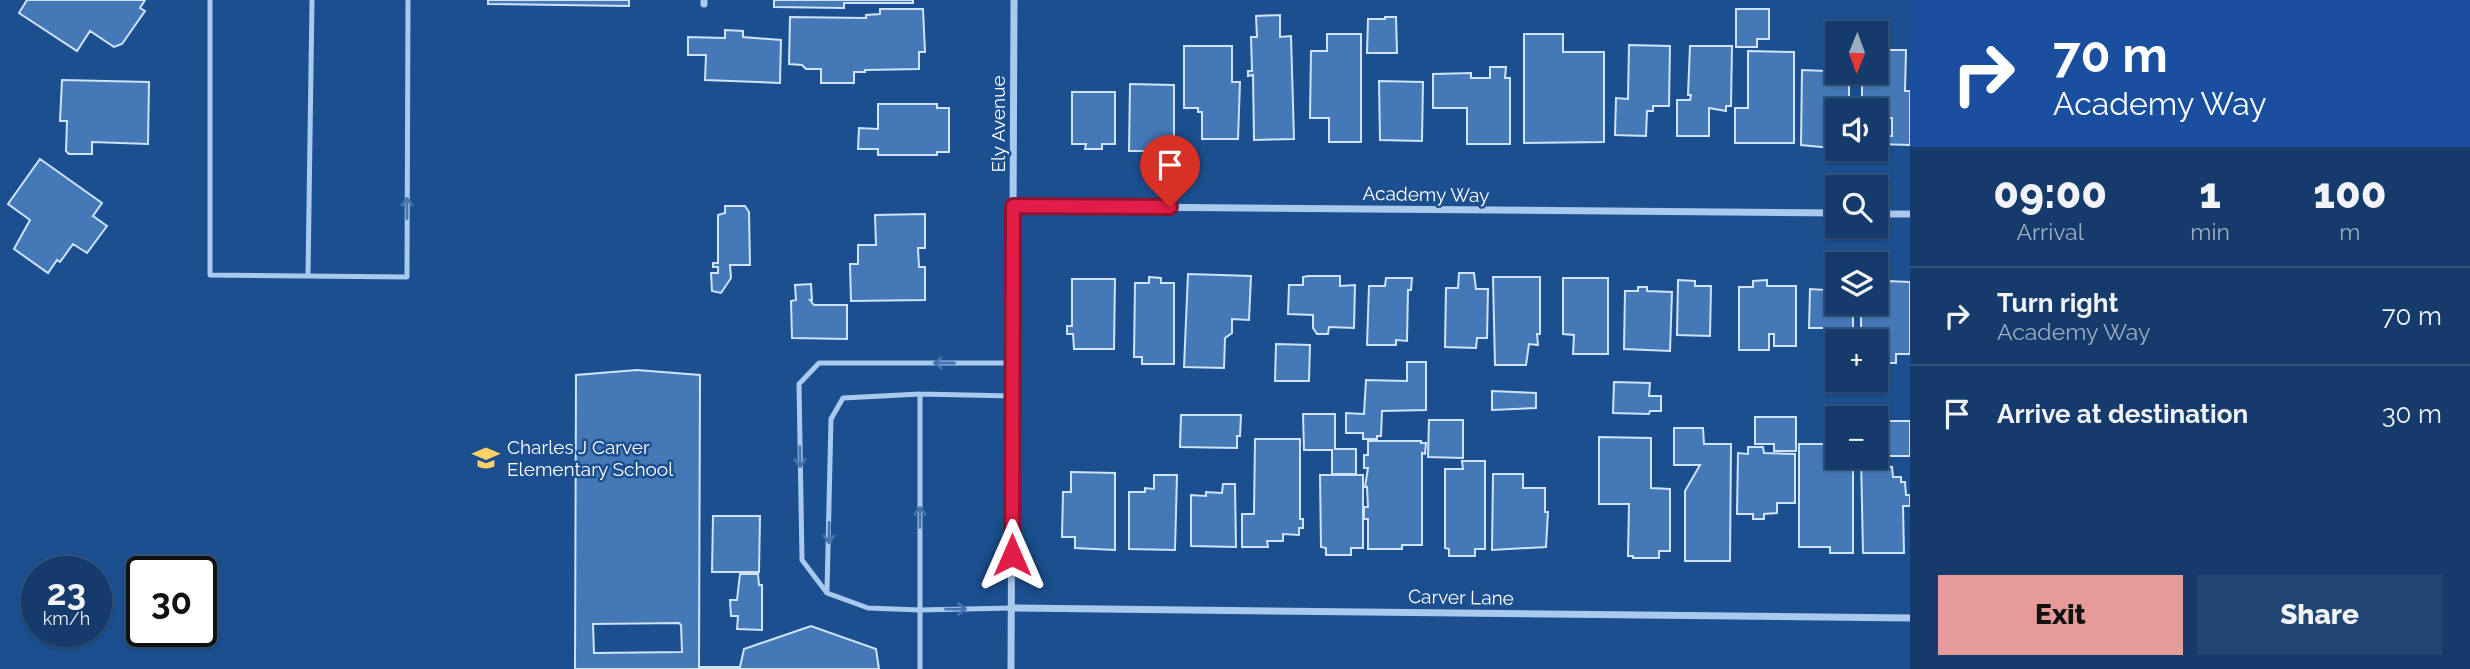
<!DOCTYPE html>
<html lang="en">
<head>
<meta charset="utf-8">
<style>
  :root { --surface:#143b6b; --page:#214673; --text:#f1f3f6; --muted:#9dadc1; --line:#33557e; --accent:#e69b98 }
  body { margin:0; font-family:Raleway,sans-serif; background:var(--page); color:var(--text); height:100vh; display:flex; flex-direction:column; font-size:26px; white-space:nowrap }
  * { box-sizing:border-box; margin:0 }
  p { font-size:23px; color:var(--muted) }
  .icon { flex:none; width:38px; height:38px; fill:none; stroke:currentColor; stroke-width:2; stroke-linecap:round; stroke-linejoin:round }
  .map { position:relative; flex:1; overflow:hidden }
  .details { display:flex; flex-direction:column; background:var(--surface); width:560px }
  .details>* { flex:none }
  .hud { background:#1a4fa0; color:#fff; overflow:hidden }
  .needle { width:46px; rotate:181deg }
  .buttons { position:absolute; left:1825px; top:21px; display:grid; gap:14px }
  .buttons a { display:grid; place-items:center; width:63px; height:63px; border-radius:0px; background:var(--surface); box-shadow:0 2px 5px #0004,0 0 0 2px var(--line); font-size:35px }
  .speed { position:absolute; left:21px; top:556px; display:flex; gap:14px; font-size:35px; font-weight:700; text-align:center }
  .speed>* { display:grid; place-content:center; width:91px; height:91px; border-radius:50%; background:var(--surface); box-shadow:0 2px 5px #0004,0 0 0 2px var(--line); line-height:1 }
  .speed small { font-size:18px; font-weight:400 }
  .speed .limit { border:4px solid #111; border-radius:10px; background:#fff; color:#111 }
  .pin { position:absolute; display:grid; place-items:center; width:60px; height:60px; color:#fff; margin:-72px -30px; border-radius:50% 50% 50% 0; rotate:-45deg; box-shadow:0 0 7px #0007 }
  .pin .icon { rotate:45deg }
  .me { position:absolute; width:77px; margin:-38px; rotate:0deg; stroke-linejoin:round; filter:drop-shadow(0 0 5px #0008) }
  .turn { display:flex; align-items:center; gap:24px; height:147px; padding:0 28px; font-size:32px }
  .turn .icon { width:91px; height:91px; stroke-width:2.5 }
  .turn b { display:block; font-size:49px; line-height:60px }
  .eta { display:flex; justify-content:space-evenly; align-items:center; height:119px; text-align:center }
  .eta b { font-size:42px; font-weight:800; line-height:49px }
  .button { display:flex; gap:14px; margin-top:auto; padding:14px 28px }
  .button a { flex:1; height:80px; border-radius:0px; background:var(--accent); color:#111; font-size:28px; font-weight:800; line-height:80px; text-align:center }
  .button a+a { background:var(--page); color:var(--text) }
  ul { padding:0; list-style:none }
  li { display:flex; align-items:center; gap:21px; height:98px; padding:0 28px; border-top:2px solid var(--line) }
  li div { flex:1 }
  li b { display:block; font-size:26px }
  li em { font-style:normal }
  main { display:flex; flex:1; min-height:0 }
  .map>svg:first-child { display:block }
  .building { fill:#4478b7; stroke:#cfe3fa; stroke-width:2; fill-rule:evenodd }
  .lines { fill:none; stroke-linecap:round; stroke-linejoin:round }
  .service { stroke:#a9c9ee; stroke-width:5 }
  .minor { stroke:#a9c9ee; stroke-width:7 }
  .oneway { stroke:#4674ac }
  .route-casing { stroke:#92132f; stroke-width:18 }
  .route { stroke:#e11d48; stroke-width:12 }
  .labels { text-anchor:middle; stroke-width:5; stroke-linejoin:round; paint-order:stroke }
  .street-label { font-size:19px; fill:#fff; stroke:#1b4f8f }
  .poi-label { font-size:19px; fill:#fff; stroke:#1b4f8f; text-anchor:start }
</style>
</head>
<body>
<main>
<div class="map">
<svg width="1910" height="669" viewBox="0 0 1910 669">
  <rect width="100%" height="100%" fill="#1b4f8f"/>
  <!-- building -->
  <path class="building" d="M27 0H145L140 8 145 11 122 44 114 47 90 31 77 51 19 13Z
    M488 0H629V6L488 4Z
    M774 0H913V3H844V8L774 7Z
    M880 9H923L925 52H919V69L865 70V72H854V83H821V69H806L802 65 789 64 790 17 866 18V15L880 14Z
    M1736 9H1769V39H1757V47H1736Z
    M1280 15V37L1291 36 1294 139 1254 140 1253 75 1248 76V71H1252L1251 37H1257L1256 16Z
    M1385 17H1396L1397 53H1367L1368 19H1385Z
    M725 30 743 31V37L781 40 780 83 705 80 706 55H688V37L725 38Z
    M1327 34H1361V142H1329V118H1310L1311 51H1327Z
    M1524 34H1563V52H1604V142L1524 143Z
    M1629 45 1670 46 1669 106H1653V111H1647L1646 136 1615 135 1616 98 1628 99Z
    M1184 46H1232V82H1240L1238 139H1202V112H1198V108H1184Z
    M1690 46H1732L1731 106H1726V111L1709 108V136H1677V100H1690L1691 95H1688Z
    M1876 50H1906L1905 91H1910V145L1878 144V135L1892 136V118H1879L1876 110H1862V72H1876Z
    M1748 51 1794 52V143H1735V108H1748Z
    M1490 67H1506L1505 78H1510V144H1467V108H1433V74L1471 73V78H1490Z
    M1802 70 1849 72V110H1838V144H1831V148L1801 145Z
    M62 80 149 82 148 144 92 142V154H69L66 151 67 121H60Z
    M1379 81 1423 82 1422 141 1380 140Z
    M1130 84 1174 85V146H1157V151H1129Z
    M1072 92H1115V144H1102V149H1085L1086 144H1072Z
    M878 104H937V108H949V152H937V155H878V149H858L859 128 878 129Z
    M40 159 102 203 93 216 107 226 87 253 73 244 60 262 57 260 48 273 14 249 30 220 8 204Z
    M725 206H745L749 212 750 265H730L731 278 721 293 712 291 711 273H718V267H713V263H718V215L725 213Z
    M925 214V248H918L919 267H925V300L851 301 850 264H858V245H876L875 215Z
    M1459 273H1474L1476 289H1488L1487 338H1477L1476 348 1445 347 1446 288H1458Z
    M1188 274 1251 276 1249 320 1232 319V333L1225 338 1224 368 1184 367Z
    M1308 276H1340V286L1355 285 1354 328 1329 327 1328 334H1317L1313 328V315L1288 314 1289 285H1303V277Z
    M1149 277 1161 278V283H1174V364H1142V357H1134L1135 283H1149Z
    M1493 277H1540V334H1537L1538 345 1529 344 1526 365H1495Z
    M1386 278H1412L1411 290H1408L1407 341 1396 340V345H1367L1369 286H1385Z
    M1563 278H1608V354H1573L1574 335 1563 334Z
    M1072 279H1115L1114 349H1074L1073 334H1067V326H1072Z
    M1678 280 1695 281V286H1711L1710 336 1677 335Z
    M1767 280V286H1796V346H1774V334H1769V350H1739V287H1753V281Z
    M1887 281 1910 282V354H1896V363H1880V354H1876V341H1861V303H1876V291H1887Z
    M811 284 812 300H810L814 305H847V339L792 338 791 301 796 300 795 285Z
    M1638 287H1647V291L1672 292 1670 351 1624 349 1625 291H1638Z
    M1826 287H1838V303H1853V341H1838V345H1835V328H1809L1810 289 1826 290Z
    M1276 344 1310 345 1309 381H1275Z
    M1407 362H1426V410L1382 411 1381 436H1377V439H1363V433H1346V413L1364 414 1366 380 1407 381Z
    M637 370 700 375 699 667H740L744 649 811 626 876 649 879 669H575L576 375ZM679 623 681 625 682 652 594 653 593 624Z
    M1614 382 1650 383 1649 396H1661V411H1650L1649 414 1613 413Z
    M1492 391 1536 393V408L1492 410Z
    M1303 414H1335V449H1356V474H1332V450H1304Z
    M1181 415H1241L1240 436H1237V448L1180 447Z
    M1755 417H1796V451H1774V444H1755Z
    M1429 420H1463V458L1428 457Z
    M1881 421H1910V456H1881Z
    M1674 428H1703L1704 444H1731L1730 561H1685V491L1700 465H1674Z
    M1599 437 1651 438V488L1670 489V551H1659V558H1633V556H1628L1629 504H1599Z
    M1255 439H1300V519H1303V528H1299V535L1283 534V541H1267L1268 547H1242V514H1254Z
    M1368 441H1421V443H1426L1425 454 1422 453V545H1402V549H1368V519H1364V507H1368L1367 487H1365L1368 468H1364V455H1368Z
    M1799 444H1838V457H1853V553H1830V547H1799Z
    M1876 445V451H1879V466L1892 467 1893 477H1901V482H1905L1906 495H1910V506H1903L1904 553H1863L1861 457H1876Z
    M1748 447H1763L1764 453 1795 454V503H1777V513L1764 514V519H1753V514H1737L1738 453 1748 454Z
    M1462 461H1485V549H1475V556H1449V549L1445 548V469H1463Z
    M1071 472 1115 473V550L1075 548V537H1062L1063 492H1071Z
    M1493 474H1523V488H1545V512H1548L1546 547 1492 550Z
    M1154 475H1177L1175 550 1129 549V492H1145V488L1154 489Z
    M1320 475H1363V548H1351V555H1326V548L1321 547Z
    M1223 484H1235L1236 547 1191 546V495L1206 496V492L1222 493Z
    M713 516H760L759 572H712Z
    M740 574H758L759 585H762V630L737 629 738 616H731L730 600H737Z"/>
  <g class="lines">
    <!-- service -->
    <path class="service" d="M210 0V275L407 277 408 0
      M308 276 312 0
      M827 591 831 419 843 398 920 394
      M1011 608 920 610 868 608 827 593 802 560 799 384 819 363H1013
      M920 669V394L1013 396"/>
    <!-- minor -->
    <path class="minor" d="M704 4V0
      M1013 206 1838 213
      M1876 214H1910
      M1011 608 1910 618
      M1011 669 1014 0"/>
  </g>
  <!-- one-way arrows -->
  <defs><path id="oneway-shaft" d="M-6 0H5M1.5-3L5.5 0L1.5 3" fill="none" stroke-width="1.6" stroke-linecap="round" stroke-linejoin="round" transform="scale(1.75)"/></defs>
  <g class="oneway">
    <use href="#oneway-shaft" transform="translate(407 208) rotate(-90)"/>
    <use href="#oneway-shaft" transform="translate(944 363) rotate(-180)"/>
    <use href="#oneway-shaft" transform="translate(800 457) rotate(89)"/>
    <use href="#oneway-shaft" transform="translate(920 517) rotate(-90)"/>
    <use href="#oneway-shaft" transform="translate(829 533) rotate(91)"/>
    <use href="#oneway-shaft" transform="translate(956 609) rotate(-1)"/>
  </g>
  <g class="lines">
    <!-- route casing -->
    <g class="route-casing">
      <path id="route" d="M1012 555 1013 206 1170 207"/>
    </g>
    <!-- route -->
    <use href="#route" class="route"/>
  </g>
  <!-- icons -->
  <defs>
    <g id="school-bare" transform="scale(2.1)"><path d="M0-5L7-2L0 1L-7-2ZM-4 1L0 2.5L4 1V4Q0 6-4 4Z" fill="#ffd166" stroke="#1b4f8f" stroke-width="2.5" paint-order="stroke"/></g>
  </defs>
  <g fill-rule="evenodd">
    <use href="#school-bare" x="486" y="458"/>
  </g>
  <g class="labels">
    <!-- street labels -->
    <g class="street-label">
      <text transform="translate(998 124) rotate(-90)" y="7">Ely Avenue</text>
      <text transform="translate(1426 194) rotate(1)" y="7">Academy Way</text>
      <text transform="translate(1461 597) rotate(1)" y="7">Carver Lane</text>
    </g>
    <!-- poi labels -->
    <g class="poi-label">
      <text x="507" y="454">Charles J Carver<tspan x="507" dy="22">Elementary School</tspan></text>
    </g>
  </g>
</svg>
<div class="buttons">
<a><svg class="needle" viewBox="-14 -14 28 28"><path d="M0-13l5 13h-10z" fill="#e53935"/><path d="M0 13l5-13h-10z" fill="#9dadc1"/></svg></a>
<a><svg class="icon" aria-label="sound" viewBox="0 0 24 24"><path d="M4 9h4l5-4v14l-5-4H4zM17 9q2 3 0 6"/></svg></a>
<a><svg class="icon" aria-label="search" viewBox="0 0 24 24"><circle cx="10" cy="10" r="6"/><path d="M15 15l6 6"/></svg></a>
<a><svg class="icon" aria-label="layers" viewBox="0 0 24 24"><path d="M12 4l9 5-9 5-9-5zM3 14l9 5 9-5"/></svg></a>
<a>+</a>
<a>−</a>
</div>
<div class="speed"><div>23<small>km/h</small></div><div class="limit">30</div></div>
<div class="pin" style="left:1170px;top:207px;background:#d93025"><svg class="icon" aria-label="arrive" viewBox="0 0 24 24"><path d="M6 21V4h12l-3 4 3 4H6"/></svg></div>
<svg class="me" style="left:1012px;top:555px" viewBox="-20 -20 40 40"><path d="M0-17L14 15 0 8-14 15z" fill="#e11d48" stroke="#fff" stroke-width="4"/></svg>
</div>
<section class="details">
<div class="hud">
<div class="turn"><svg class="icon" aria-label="right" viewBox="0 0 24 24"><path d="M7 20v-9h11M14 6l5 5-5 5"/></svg><div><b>70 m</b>Academy Way</div></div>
</div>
<div class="eta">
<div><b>09:00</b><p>Arrival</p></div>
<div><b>1</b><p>min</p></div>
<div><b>100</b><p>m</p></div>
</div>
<ul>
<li><svg class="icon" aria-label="right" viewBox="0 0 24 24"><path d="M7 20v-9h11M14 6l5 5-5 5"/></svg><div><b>Turn right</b><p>Academy Way</p></div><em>70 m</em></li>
<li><svg class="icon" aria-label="arrive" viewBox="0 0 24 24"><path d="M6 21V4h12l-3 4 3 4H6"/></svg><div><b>Arrive at destination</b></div><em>30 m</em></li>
</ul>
<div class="button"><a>Exit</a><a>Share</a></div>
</section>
</main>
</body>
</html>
